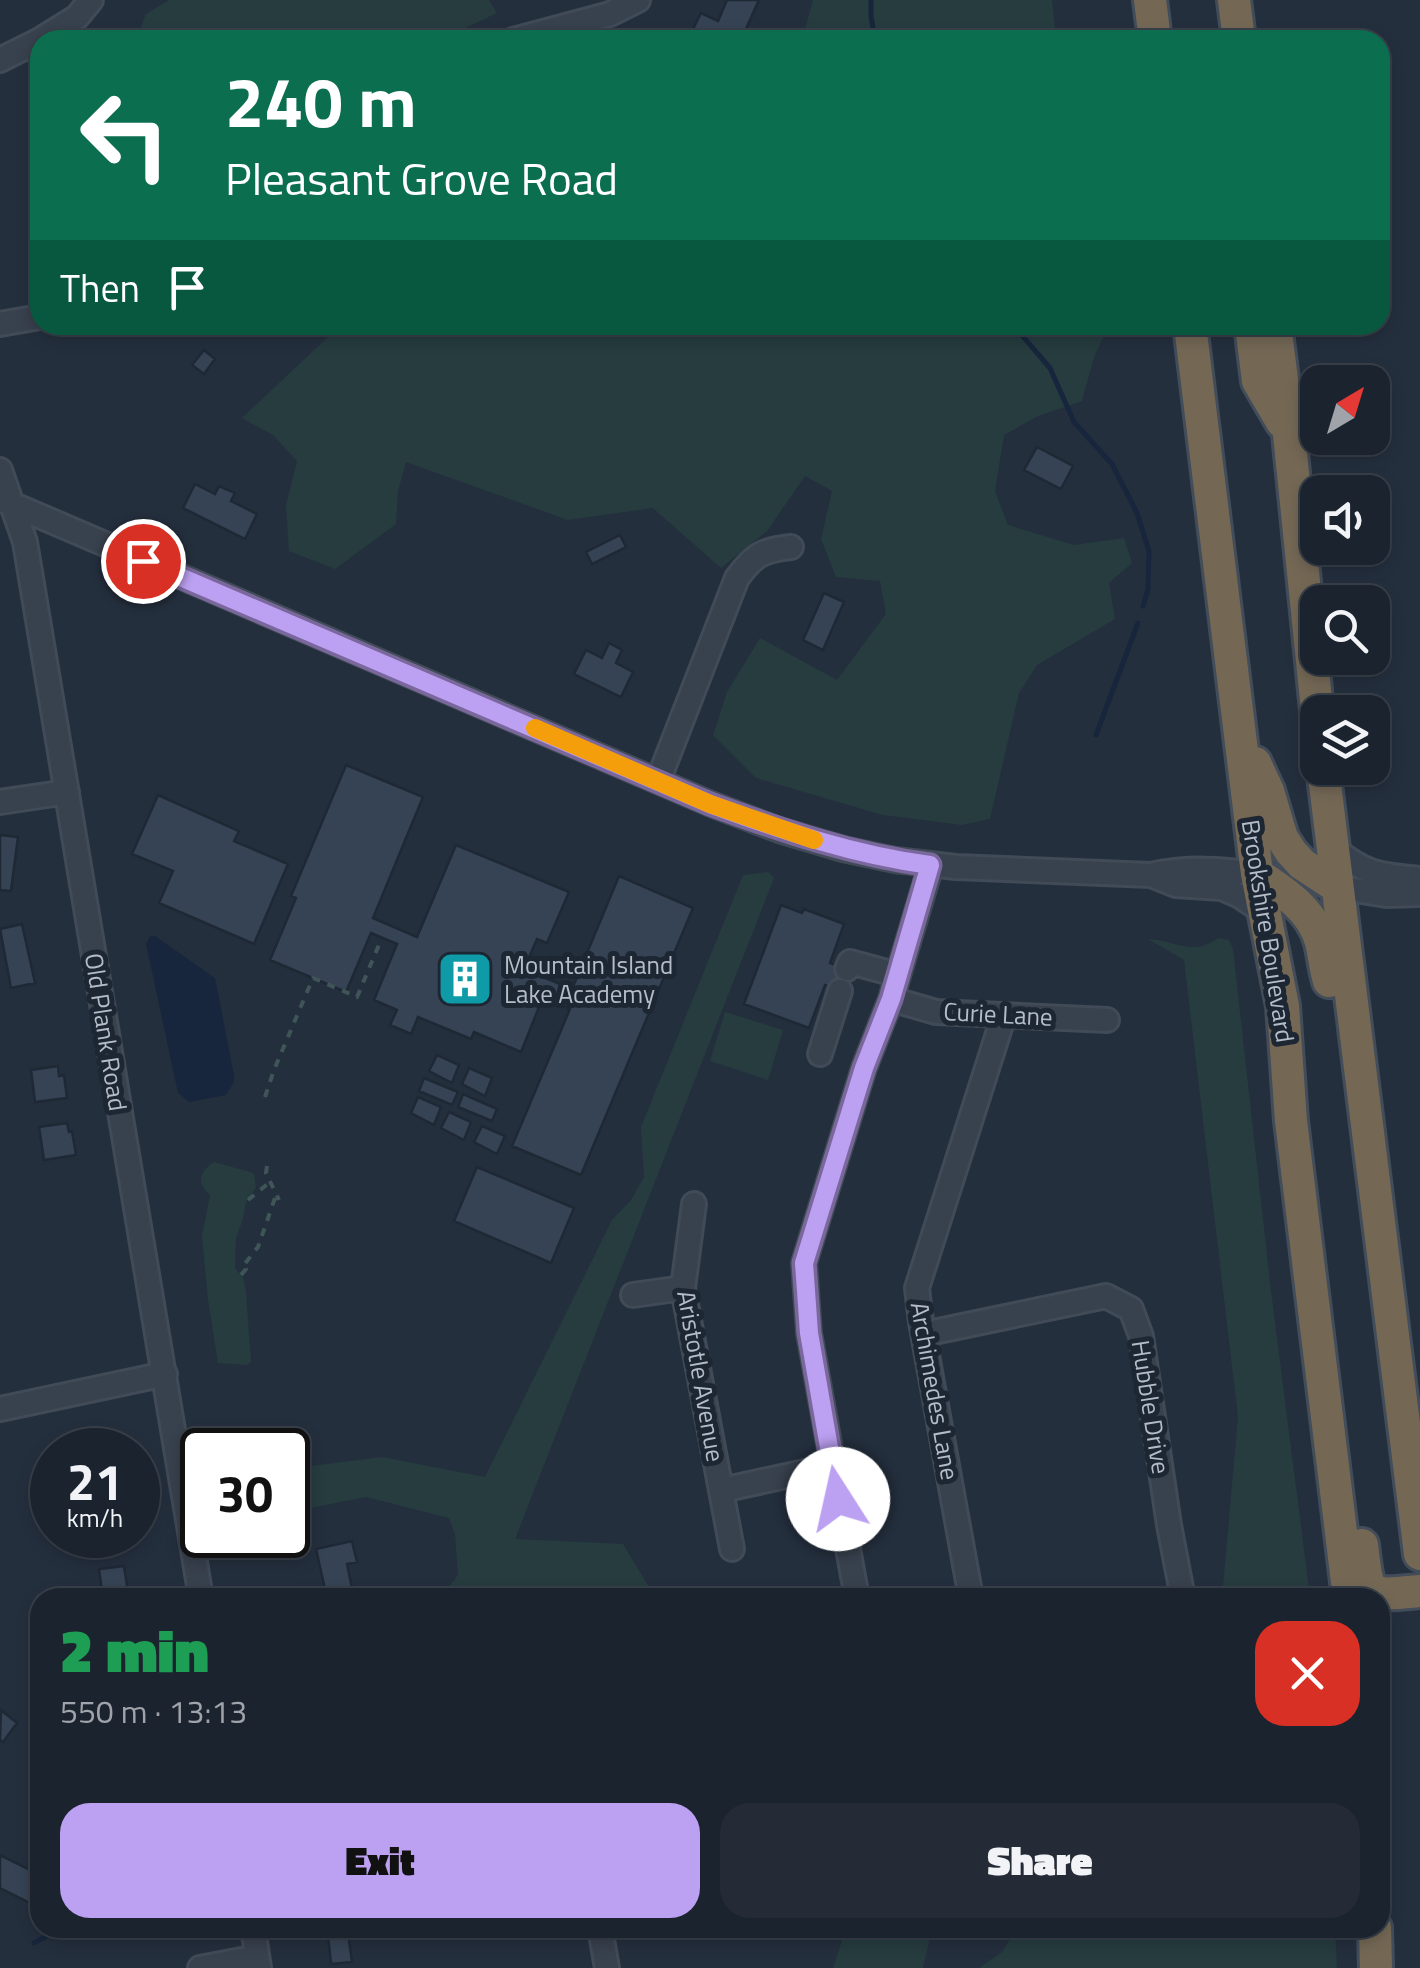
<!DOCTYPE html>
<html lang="en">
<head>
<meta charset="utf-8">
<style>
  :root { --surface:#1b232e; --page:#242b36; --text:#f1f3f6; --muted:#a0a4aa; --line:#39404a; --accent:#bca0f2 }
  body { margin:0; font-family:"Titillium Web",sans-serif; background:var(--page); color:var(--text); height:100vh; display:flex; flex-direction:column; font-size:38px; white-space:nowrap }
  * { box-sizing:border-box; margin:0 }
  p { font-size:32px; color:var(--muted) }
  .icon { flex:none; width:55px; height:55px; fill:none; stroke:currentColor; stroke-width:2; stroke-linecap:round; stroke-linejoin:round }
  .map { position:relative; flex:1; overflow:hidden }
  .details { position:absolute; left:30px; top:1588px; width:1360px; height:350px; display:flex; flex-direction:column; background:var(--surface); border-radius:30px; box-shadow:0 5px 15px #0003,0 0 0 2px var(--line) }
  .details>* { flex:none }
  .top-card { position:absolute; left:30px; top:30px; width:1360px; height:305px; border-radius:30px; box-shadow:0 5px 15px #0003,0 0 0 2px var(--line); background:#0b6e4f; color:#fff; overflow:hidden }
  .needle { width:65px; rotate:38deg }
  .controls { position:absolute; left:1300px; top:365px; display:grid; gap:20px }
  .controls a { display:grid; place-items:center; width:90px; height:90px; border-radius:20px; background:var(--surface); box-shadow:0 5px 15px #0003,0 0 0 2px var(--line); font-size:50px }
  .speed { position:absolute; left:30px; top:1428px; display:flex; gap:20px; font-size:50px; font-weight:700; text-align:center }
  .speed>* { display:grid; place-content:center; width:130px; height:130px; border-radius:50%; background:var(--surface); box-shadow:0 5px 15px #0003,0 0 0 2px var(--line); line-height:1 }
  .speed small { font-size:25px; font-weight:400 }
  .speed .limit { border:5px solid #111; border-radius:15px; background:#fff; color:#111 }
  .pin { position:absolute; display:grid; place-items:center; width:85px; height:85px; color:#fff; margin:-42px; border:5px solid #fff; border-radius:50%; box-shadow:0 2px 10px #0007 }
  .me { position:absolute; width:110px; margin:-55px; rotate:350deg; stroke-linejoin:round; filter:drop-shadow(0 0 8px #0008) }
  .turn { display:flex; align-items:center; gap:35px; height:210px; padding:0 30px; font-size:45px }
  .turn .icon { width:130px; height:130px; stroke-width:2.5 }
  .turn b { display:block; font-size:70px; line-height:85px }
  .then { display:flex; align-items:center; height:95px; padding:0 30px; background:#0003; gap:20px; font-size:38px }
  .round { display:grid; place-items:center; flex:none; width:105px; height:105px; border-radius:30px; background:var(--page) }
  .headline { display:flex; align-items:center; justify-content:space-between; height:170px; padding:0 30px }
  h1 { font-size:60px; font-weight:800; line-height:75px; color:#1e9e55 }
  .action { display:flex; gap:20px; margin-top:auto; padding:20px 30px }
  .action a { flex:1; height:115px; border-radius:30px; background:var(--accent); color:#111; font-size:40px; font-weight:800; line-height:115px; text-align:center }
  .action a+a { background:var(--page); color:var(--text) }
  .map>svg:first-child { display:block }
  .green { fill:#263c3f }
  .water { fill:#17263c }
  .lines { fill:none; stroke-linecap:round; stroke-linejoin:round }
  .stream { stroke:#17263c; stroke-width:5 }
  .building { fill:#364354; stroke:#1f2835; stroke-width:2.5 }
  .minor-casing { stroke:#414a57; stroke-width:28 }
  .highway-casing { stroke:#434c59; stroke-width:38 }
  .path { stroke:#3f5557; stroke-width:4; stroke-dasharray:8 8; stroke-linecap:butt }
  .minor { stroke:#38414e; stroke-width:22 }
  .highway { stroke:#746855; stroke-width:32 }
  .route-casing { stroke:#7a689d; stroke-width:25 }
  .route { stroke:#bca0f2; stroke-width:18 }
  .slow { stroke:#f59e0b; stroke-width:18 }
  .labels { text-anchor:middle; stroke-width:10; stroke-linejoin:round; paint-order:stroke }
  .street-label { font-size:25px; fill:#b4bcc9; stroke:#1d2633 }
  .poi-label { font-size:25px; fill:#b4bcc9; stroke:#1d2633; text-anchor:start }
</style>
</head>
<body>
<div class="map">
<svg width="1420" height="1968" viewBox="0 0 1420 1968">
  <rect width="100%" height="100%" fill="#242f3e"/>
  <!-- green -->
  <path class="green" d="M169 0H489L497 13 461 30 408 40H136L146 14Z
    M813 0H1052L1056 40H802Z
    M333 325H1109L1094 357 1082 401 1038 416 1004 435 995 491 1008 525 1074 545 1124 538 1132 563 1109 583 1115 619 1037 665 1019 693 990 819 962 825 883 815 756 778 713 735 727 692 760 638 837 680 886 614 880 581 836 577 821 539 832 491 805 476 767 531 721 568 653 508 568 520 406 462 398 491 396 524 335 569 289 551 286 505 297 461 273 435 242 418 331 334Z
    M768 872 774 878 515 1539 623 1544 655 1597H441L458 1575 455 1534 449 1518 366 1497 305 1509 288 1507V1476L296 1468 382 1457 485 1477 612 1220 631 1200 644 1177 641 1127 743 875Z
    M1218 938 1229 940 1233 949 1271 1291 1310 1597H1222L1238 1417 1184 960 1148 939C1179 941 1192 957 1218 938Z
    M725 1012 783 1030 768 1080 710 1061Z
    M214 1162 250 1172 254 1174 256 1187 246 1202 243 1219 236 1238 235 1268 243 1278 246 1291 251 1362 247 1365 218 1363 208 1300 202 1236 210 1195C196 1183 199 1172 214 1162Z
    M846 1928H932L923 1968H833Z
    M1017 1928H1335L1337 1968H979L1002 1952Z"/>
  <!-- water -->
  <path class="water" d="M150 936H155L215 978 234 1075V1082L226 1095 189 1102 178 1093 146 944Z"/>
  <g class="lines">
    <!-- stream -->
    <path class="stream" d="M871 0V16L875 40
      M1013 325 1050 368 1074 422 1112 464 1137 513 1149 551 1148 589 1143 606
      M1096 735 1138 623
      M34 1943 61 1928"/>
  </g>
  <!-- building -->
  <path class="building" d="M727 0H759L741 40H718L693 29 701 13 718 21Z
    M204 350 215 359 204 374 192 365Z
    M1037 447 1073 466 1061 489 1024 470Z
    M195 484 215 494 219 486 235 493 231 501 257 514 245 539 183 508Z
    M620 535 626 547 592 564 586 552Z
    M824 593 844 602 823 650 803 640Z
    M609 643 622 650 616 663 633 672 621 697 574 674 586 650 602 658Z
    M346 765 423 797 373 918 417 937 456 845 569 892 547 943 537 939 524 969 572 989 619 876 693 908 581 1175 512 1146 570 1009 543 997 521 1052 474 1032 471 1039 418 1017 411 1034 390 1025 397 1010 374 1000 397 944 371 933 346 992 270 960 296 898 291 896Z
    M158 795 239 831 234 841 288 864 254 944 159 903 173 871 132 854Z
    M0 835 18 837 11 891 0 890Z
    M781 905 802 913 804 909 844 924 830 963 852 971 844 992 825 985 809 1028 744 1004Z
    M22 924 35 983 11 988 0 929Z
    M437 1055 459 1065 452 1083 429 1071Z
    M58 1066 59 1076 64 1075 67 1098 35 1102 31 1070Z
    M469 1068 492 1078 485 1096 462 1084Z
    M424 1078 458 1092 452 1105 419 1091Z
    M463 1094 497 1109 492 1121 458 1107Z
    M418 1097 441 1107 434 1125 411 1113Z
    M449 1112 471 1122 464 1140 441 1128Z
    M67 1123 69 1132 72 1131 76 1155 44 1160 39 1127Z
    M482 1126 505 1136 497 1154 474 1142Z
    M477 1167 574 1208 551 1263 454 1221Z
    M352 1541 357 1562 347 1564 354 1598H327L316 1549Z
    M124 1566 129 1598H103L99 1569Z
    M1 1710 17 1723 3 1742 0 1740Z
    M0 1855 40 1875V1908L0 1888Z
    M348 1933 352 1962 331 1964 328 1936Z"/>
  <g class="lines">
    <!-- minor casing -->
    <g class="minor-casing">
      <path id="minor" d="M40 40 77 17 91 0
        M513 40 610 14 638 0
        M0 60 40 40
        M0 324 40 317
        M0 470 25 542 201 1598
        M0 499 711 804 779 830 843 849 895 860 956 867 1151 875
        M658 781 737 578C754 555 762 550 791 547
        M0 802 67 792
        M1333 848C1367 875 1378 875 1420 879
        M1257 874C1221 869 1186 867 1151 875L1176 885 1222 888 1240 896 1264 912
        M1337 887 1386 895 1420 894
        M847 969 850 962 898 975
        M891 999 936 1012 1107 1020
        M820 1054 840 991
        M694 1204 683 1288 732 1549
        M633 1295 683 1288
        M924 1334 1106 1296 1131 1309 1141 1336 1169 1525 1183 1598
        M0 1409 165 1374
        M722 1490 832 1466
        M857 1598 809 1333 804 1263 864 1068 891 999 931 865
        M971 1598 921 1322 917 1288 1004 1015
        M253 1928 259 1968
        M600 1928 607 1968
        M200 1968 257 1957"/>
    </g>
    <!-- highway casing -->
    <g class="highway-casing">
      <path id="highway" d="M1150 0 1155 40
        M1234 0 1239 40
        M1190 325 1257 874 1283 1006 1291 1121 1349 1598
        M1251 325 1258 381 1282 422
        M1275 325 1289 434 1318 720
        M1255 763 1268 791 1282 838 1291 852 1302 864 1337 887
        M1323 768 1420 1554
        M1257 874C1283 891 1312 909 1321 942 1324 955 1325 968 1329 981
        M1362 1545C1368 1598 1368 1596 1420 1591
        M1375 1928 1376 1968"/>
    </g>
    <!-- path -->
    <path class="path" d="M265 1097 274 1070 313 978 357 997 381 940
      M267 1166 266 1173 279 1200
      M248 1200 270 1182
      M241 1275 246 1269 243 1266 258 1247 276 1195"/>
    <!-- minor -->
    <use href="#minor" class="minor"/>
    <!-- highway -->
    <use href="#highway" class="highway"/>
  </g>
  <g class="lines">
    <!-- route casing -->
    <g class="route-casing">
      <path id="route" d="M143 561 710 804C783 831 854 855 930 865L891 999 864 1068 804 1263 809 1333 838 1499"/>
    </g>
    <!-- route -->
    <use href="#route" class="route"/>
    <!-- slow -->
    <path class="slow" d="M535 728 710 804 814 840"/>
  </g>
  <!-- icons -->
  <defs>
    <g id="building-square" transform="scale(2.875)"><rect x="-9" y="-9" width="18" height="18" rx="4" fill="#0f9aa8" stroke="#1d2633"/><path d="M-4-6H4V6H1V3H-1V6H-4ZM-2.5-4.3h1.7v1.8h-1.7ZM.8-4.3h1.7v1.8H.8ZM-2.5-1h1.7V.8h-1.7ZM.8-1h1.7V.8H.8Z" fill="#fff"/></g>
  </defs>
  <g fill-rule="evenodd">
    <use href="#building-square" x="465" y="979"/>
  </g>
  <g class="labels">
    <!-- street labels -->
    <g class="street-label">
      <text transform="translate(1268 931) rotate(81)" y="9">Brookshire Boulevard</text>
      <text transform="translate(998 1014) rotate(3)" y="9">Curie Lane</text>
      <text transform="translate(106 1032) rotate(81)" y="9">Old Plank Road</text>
      <text transform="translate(701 1376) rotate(80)" y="9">Aristotle Avenue</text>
      <text transform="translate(935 1391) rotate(80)" y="9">Archimedes Lane</text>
      <text transform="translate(1151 1407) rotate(81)" y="9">Hubble Drive</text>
    </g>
    <!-- poi labels -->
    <g class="poi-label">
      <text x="504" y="974">Mountain Island<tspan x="504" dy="29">Lake Academy</tspan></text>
    </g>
  </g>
</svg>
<div class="controls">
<a><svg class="needle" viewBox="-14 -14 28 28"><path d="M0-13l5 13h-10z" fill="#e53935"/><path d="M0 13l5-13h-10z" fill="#a0a4aa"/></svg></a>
<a><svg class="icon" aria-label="sound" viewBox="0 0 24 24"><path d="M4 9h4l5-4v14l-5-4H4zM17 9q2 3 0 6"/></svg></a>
<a><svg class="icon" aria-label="search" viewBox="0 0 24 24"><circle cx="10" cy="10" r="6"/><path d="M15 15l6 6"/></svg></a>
<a><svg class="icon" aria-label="layers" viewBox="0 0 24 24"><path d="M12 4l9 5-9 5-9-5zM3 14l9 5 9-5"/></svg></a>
</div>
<div class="speed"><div>21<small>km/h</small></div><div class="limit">30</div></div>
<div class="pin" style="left:143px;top:561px;background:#d93025"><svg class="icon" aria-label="arrive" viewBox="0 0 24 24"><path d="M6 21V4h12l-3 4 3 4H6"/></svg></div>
<svg class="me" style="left:838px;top:1499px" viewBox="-20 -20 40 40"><circle r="19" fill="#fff"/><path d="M0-13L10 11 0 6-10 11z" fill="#bca0f2"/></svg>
<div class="top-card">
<div class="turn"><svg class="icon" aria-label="left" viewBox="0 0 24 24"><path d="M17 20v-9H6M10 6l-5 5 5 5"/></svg><div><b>240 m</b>Pleasant Grove Road</div></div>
<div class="then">Then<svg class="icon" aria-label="arrive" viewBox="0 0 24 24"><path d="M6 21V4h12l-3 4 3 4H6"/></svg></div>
</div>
<section class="details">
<div class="headline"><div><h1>2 min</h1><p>550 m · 13:13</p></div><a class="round" style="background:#d93025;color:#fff"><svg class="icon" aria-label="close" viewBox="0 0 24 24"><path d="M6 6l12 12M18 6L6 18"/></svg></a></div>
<div class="action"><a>Exit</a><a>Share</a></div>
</section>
</div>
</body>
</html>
